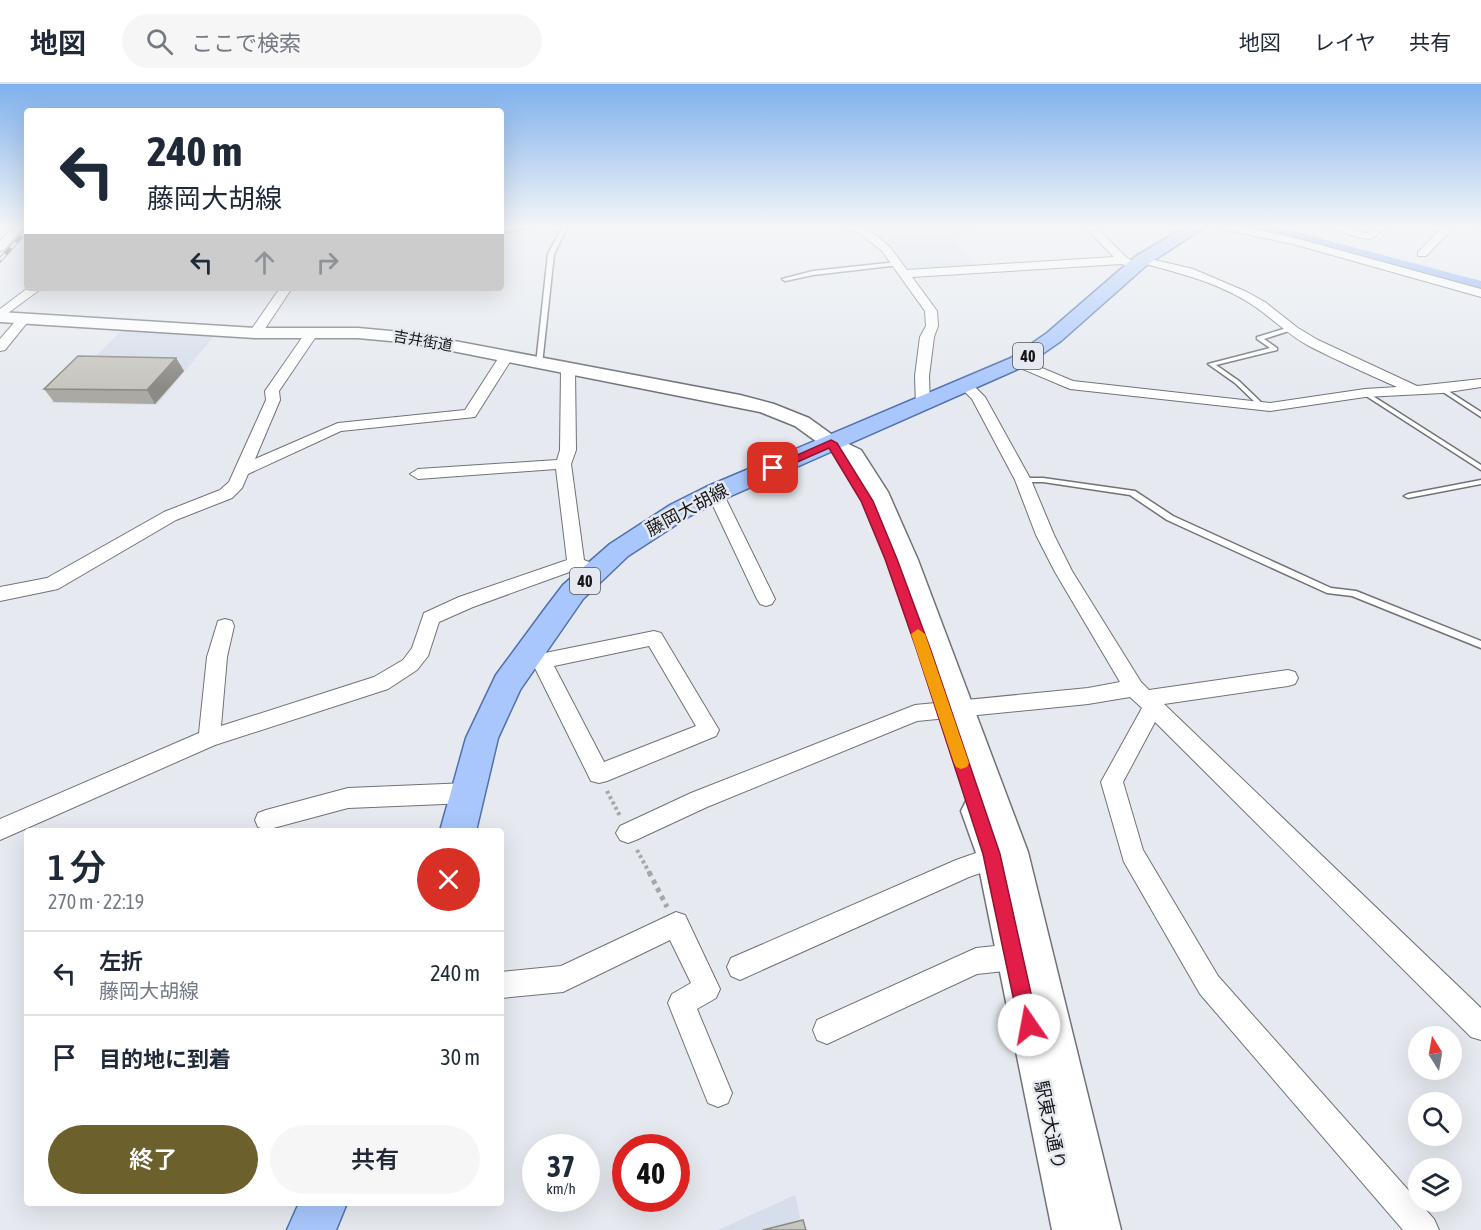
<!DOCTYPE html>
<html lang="ja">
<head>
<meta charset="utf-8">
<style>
  :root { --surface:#fff; --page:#f6f6f7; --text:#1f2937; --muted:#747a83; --line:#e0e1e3; --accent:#6c602d }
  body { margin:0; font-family:"Asap Condensed","Noto Sans JP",sans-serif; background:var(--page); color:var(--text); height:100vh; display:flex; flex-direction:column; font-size:22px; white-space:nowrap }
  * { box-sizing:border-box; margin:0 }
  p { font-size:20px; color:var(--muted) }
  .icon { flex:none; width:33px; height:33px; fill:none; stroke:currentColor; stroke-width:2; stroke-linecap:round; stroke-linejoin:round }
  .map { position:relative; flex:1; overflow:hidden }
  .details { position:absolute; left:24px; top:744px; width:480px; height:378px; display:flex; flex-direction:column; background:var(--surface); border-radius:6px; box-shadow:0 6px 24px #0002 }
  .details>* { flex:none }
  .guide { position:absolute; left:24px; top:24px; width:480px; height:183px; border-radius:6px; box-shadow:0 6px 24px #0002; background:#fff; color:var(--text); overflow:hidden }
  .needle { width:39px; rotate:349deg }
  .fabs { position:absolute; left:1408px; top:942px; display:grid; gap:12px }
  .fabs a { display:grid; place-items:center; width:54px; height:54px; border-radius:50%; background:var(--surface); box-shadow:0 6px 24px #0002; font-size:30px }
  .speed { position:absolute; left:522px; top:1050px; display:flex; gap:12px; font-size:30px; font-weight:700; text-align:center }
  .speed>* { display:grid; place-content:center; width:78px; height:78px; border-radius:50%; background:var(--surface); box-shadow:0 6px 24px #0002; line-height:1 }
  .speed small { font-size:15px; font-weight:400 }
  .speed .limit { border:9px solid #d22; background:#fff; color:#111 }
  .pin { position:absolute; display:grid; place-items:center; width:51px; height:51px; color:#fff; margin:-26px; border-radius:12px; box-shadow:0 3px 9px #0006 }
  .me { position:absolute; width:66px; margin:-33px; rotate:348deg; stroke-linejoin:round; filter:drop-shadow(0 0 4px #0008) }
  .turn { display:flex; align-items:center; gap:21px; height:126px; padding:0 24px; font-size:27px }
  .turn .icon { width:78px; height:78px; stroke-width:2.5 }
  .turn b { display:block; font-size:42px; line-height:51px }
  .lanes { display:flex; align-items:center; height:57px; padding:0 24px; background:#0003; justify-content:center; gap:30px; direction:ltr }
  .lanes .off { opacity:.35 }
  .round { display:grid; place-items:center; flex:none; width:63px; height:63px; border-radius:32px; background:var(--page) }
  .summary { display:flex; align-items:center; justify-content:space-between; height:102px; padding:0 24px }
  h1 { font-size:36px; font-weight:600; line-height:45px }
  .primary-button { display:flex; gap:12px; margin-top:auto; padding:12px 24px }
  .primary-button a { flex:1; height:69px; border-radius:36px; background:var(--accent); color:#fff; font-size:24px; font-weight:600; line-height:69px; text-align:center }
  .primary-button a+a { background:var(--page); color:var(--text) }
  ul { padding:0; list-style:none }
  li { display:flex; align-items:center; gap:18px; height:84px; padding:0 24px; border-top:2px solid var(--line) }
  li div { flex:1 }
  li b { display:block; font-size:22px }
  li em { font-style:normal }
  header { display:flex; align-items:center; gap:36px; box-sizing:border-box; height:84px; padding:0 30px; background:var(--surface); border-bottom:2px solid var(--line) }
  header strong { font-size:28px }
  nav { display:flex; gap:33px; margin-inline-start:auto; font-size:21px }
  .search { width:420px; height:54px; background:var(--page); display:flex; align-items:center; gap:15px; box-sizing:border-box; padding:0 21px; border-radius:33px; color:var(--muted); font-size:22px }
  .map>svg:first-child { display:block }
  .built { fill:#d7deeb }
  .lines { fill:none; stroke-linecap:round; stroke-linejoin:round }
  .river { fill:#82abf2; fill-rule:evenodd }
  .lane-casing { stroke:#6f7378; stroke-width:3 }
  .street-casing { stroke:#6f7378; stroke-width:2 }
  .secondary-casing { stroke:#6f7378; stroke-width:3 }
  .primary-casing { stroke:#5071ac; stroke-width:3 }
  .path-far1 { stroke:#a4a7ab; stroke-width:4; stroke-dasharray:3 3; stroke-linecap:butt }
  .path { stroke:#a4a7ab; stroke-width:5; stroke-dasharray:4.5 4.5; stroke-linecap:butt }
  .lane { fill:#fff; fill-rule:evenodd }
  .street { fill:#fff; fill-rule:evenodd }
  .secondary { fill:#fff; fill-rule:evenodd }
  .primary { fill:#a9c7fd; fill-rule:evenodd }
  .rail-casing { stroke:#313235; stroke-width:4.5 }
  .rail { stroke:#e6eaf0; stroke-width:3; stroke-dasharray:8; stroke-linecap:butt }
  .wall { fill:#aaa9a3 }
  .shaded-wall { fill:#8b8a85 }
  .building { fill:#c6c5be; stroke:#8b8a85; stroke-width:1.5 }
  .route { fill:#e11d48; stroke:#92132f; stroke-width:1.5 }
  .slow { fill:#f59e0b }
  .labels { text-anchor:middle; stroke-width:5; stroke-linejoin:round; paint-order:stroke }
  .far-street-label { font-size:15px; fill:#161719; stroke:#e6eaf0 }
  .shield { fill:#e6eaf0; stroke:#54565a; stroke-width:1.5 }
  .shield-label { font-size:16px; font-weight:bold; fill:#161719 }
  .street-label { font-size:18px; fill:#161719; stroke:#e6eaf0 }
</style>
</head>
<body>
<header>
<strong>地図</strong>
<div class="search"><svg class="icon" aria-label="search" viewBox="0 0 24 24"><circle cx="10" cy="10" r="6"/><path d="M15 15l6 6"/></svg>ここで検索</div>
<nav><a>地図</a><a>レイヤ</a><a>共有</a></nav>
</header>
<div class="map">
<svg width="1481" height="1146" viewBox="0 0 1481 1146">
  <rect width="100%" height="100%" fill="#e6eaf0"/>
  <!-- built -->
  <path class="built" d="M890 142H967L979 152 953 156 979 182 908 188 885 158 868 146Z
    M122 246 216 250 157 321 50 319Z
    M795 1111 803 1146H718Z"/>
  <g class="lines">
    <!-- river -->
    <path class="river" d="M1240 142H1273L1481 197V211L1243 146Z"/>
    <!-- lane casing -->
    <g class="lane-casing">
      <path id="lane" d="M522 142H534L501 149V145Z
        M563 142H568L554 170 542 280 539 282 536 280 548 170Z
        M897 178 899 179V181L813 191 785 197 782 195 813 187Z
        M1290 243 1292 244V246L1264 255 1277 264V266L1216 281 1239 297 1264 321V323H1260L1235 299 1208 280 1270 264 1257 255V253Z
        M1442 303 1481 328V333L1440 306V304Z
        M1365 307 1481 381V386L1363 310 1362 309Z
        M1020 394H1043L1135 407 1173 432 1331 504 1356 507 1481 557V564L1352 512 1327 509 1167 436 1130 411 1043 398H1020Z
        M1481 396V400L1408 414 1404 412 1408 410Z"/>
    </g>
    <!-- street casing -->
    <g class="street-casing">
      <path id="street" d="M14 142H25L4 166 0 167V157Z
        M843 142 866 144 890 163 907 186 1114 173 1084 142H1095L1127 174 1136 179 1130 182 1121 180 912 193 937 227 938 242 934 253 929 292 930 321 923 325 916 321 915 292 920 253 926 242 925 227 882 167 858 148Z
        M1217 142H1238L1295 154 1481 205V213L1293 160 1222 145Z
        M1323 142H1341L1364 149H1368L1376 142H1388L1371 155 1360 154Z
        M1444 142H1455L1426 172H1418V168Z
        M1473 142H1481V146Z
        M1142 173 1193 185 1247 208 1265 218 1298 244 1318 256 1417 302 1481 295V303L1442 309 1365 313 1270 327 1070 305 1013 281 1011 278 1013 275 1018 274 1073 297 1270 319 1365 305 1397 303C1368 290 1338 277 1309 262 1290 252 1275 237 1257 224 1222 199 1179 189 1138 178L1136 176Z
        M28 204H42L0 235V225Z
        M280 204H292L260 252H250L249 249Z
        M24 231 30 235 5 266 0 267V255L20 232Z
        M313 244 319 248 279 307 280 316 255 375 338 339 465 326 501 270 506 269 513 273 475 333 341 347 248 390 242 404 232 414 176 436 58 505 0 517V503L47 494 164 428 220 406 229 398 266 316 265 307 308 245Z
        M568 281 575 285 576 366 571 380 584 476 601 483 604 487 601 491 595 493 575 486 473 523 439 538 428 572 417 586 388 605 215 661 0 756V735L199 649 207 573 218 537 225 535 232 537 234 542 227 573 221 642 374 593 403 576 412 564 424 529 459 513 567 476 556 385 418 395 410 390 418 385 557 376 560 366 561 285Z
        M966 298 971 299 985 313 1031 396 1054 451 1072 487 1141 598 1149 606 1288 586 1295 588 1298 594 1295 600 1288 602 1164 620 1481 924V956L1471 953 1155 638 1123 698 1143 766 1218 892 1434 1135 1439 1146H1403L1200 910 1124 778 1101 698 1142 624 1130 613 1088 620 917 637 707 723 636 756 628 759 620 756 616 749 620 742 691 709 915 621 1088 604 1120 598 1055 488 1036 451 1015 396 972 315 959 302Z
        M715 404 721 405 723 409 775 515 772 520 766 522 760 520 757 515 707 409 709 405Z
        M654 547 661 549 719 646 716 652 607 697 599 699 591 697 534 582 519 566 522 561C533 557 537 562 545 569ZM649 562 696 642 604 678 554 582Z
        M468 699 476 702 479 709 476 716 468 719 348 724 266 746 258 743 255 736 258 729 266 726 348 704Z
        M993 763 1001 766 1005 774 1001 782 969 793 740 896 731 892 727 883 731 874 956 776Z
        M676 828 685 831 720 905 716 914 697 925 732 1009 728 1019 718 1023 708 1019 668 919 672 910 691 899 670 856 563 908 501 914V888L561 882Z
        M1014 860 1023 864 1027 873 1023 882 1014 886 977 890 827 960 817 956 813 946 817 936 976 864Z"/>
    </g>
    <!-- secondary casing -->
    <g class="secondary-casing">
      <path id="secondary" d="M0 228 255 244H358L412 249 740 311 774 320 809 334 838 355 861 366 888 408 918 476 1028 768 1121 1146H1052L976 769 961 727 966 717 977 713 894 476 866 408 845 375 824 363 795 342 760 328 412 259 358 254H255L0 238Z"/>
    </g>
    <!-- primary casing -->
    <g class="primary-casing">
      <path id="primary" d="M1187 142H1207L1148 180 1061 257 1025 282 724 415 688 433 628 472 583 515 520 606 498 654 476 747H440L466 654 496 591 544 526 563 501 610 460 670 421 706 403 1011 274 1047 249 1136 172Z
        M299 1119H347L336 1146H287Z"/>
    </g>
    <!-- path-far1 -->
    <path class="path-far1" d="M607 707 620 732
      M637 766 650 790"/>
    <!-- path -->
    <path class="path" d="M649 788 667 823"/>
    <!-- lane -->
    <use href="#lane" class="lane"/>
    <!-- street -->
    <use href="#street" class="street"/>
    <!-- secondary -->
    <use href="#secondary" class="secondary"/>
    <!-- primary -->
    <use href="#primary" class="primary"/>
    <!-- rail casing -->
    <g class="rail-casing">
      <path id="rail" d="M0 176 27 146"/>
    </g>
    <!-- rail -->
    <use href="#rail" class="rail"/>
  </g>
  <!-- wall -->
  <path class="wall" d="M176 274 184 287 155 320 54 318 44 305Z"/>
  <!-- shaded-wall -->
  <path class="shaded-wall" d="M176 274 184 287 155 320 147 306Z"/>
  <!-- building -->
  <path class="building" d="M78 272 176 274 147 306 44 305Z
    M803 1136 806 1146H763Z"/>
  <!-- sky -->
  <linearGradient id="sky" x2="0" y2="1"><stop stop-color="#7fb0ec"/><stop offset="0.47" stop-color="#f4f6f8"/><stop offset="1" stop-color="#f4f6f8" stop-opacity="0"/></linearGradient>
  <rect width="1481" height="303" fill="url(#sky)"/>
  <!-- route -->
  <path class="route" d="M831 356 837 359 873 417 897 475 930 564 1000 770 1038 941 1035 948 1029 951 1022 948 1019 941 983 770 916 564 885 475 861 417 829 364 777 387 773 388 768 384Z"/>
  <!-- slow -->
  <path class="slow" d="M918 545 925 550 969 679 967 683 961 685 956 683 954 679 911 550Z"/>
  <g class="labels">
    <!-- far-street labels -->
    <g class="far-street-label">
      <text transform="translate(423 257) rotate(10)" y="5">吉井街道</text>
    </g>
    <!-- shield labels -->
    <g class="shield">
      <rect x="1013" y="259" width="30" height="26" rx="4.5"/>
      <rect x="570" y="484" width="30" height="26" rx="4.5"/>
    </g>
    <g class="shield-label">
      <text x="1028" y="278">40</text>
      <text x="585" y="503">40</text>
    </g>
    <!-- street labels -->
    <g class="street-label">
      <text transform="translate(687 426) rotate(-28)" y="6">藤岡大胡線</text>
      <text transform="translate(1050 1041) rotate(78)" y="6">駅東大通り</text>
    </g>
  </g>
</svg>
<div class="fabs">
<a><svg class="needle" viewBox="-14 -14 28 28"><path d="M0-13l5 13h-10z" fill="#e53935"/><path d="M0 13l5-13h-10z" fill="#747a83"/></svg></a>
<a><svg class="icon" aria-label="search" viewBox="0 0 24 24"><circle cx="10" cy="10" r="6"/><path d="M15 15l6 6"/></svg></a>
<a><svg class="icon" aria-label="layers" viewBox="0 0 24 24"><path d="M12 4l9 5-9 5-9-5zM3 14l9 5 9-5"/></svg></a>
</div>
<div class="speed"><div>37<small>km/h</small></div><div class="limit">40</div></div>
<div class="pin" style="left:773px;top:384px;background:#d93025"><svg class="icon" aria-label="arrive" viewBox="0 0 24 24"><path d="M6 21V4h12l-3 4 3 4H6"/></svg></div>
<svg class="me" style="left:1029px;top:941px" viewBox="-20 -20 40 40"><circle r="19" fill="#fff"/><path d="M0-13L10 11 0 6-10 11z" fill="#e11d48"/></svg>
<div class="guide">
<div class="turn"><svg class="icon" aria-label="left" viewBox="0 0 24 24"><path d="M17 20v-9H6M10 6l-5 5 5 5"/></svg><div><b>240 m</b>藤岡大胡線</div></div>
<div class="lanes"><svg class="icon" aria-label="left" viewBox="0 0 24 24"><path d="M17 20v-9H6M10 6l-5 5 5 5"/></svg><svg class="icon off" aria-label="ahead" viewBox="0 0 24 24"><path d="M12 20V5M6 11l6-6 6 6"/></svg><svg class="icon off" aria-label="right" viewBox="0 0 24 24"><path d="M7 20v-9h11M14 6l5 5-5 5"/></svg></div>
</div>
<section class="details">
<div class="summary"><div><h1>1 分</h1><p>270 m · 22:19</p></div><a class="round" style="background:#d93025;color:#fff"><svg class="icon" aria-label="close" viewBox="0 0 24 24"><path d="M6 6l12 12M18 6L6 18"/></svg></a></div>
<ul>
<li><svg class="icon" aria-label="left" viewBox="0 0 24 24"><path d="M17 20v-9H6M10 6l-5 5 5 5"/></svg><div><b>左折</b><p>藤岡大胡線</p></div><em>240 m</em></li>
<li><svg class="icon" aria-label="arrive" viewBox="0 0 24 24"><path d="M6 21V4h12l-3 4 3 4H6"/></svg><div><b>目的地に到着</b></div><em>30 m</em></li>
</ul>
<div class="primary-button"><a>終了</a><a>共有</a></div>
</section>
</div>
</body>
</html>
